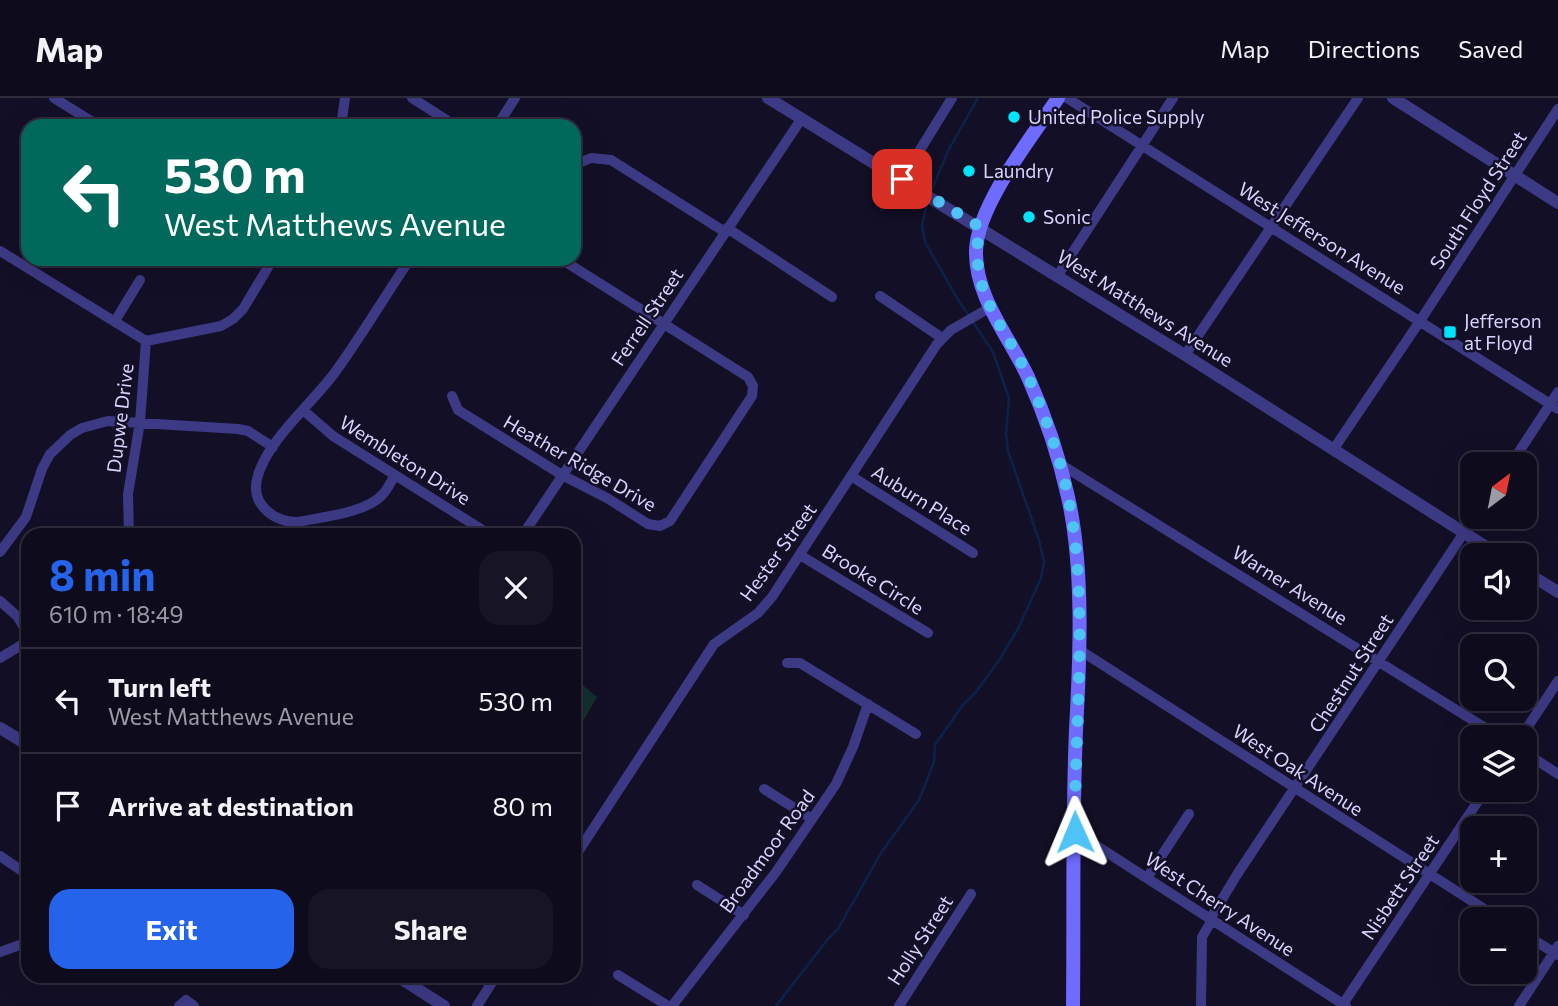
<!DOCTYPE html>
<html lang="en">
<head>
<meta charset="utf-8">
<style>
  :root { --surface:#0e0b1c; --page:#171425; --text:#f1f3f6; --muted:#9b9ba3; --line:#2e2b3b; --accent:#2563eb }
  body { margin:0; font-family:Commissioner,sans-serif; background:var(--page); color:var(--text); height:100vh; display:flex; flex-direction:column; font-size:26px; white-space:nowrap }
  * { box-sizing:border-box; margin:0 }
  p { font-size:23px; color:var(--muted) }
  .icon { flex:none; width:38px; height:38px; fill:none; stroke:currentColor; stroke-width:2; stroke-linecap:round; stroke-linejoin:round }
  .map { position:relative; flex:1; overflow:hidden }
  .side { position:absolute; left:21px; top:430px; width:560px; height:455px; display:flex; flex-direction:column; background:var(--surface); border-radius:21px; box-shadow:0 7px 28px #0002,0 0 0 2px var(--line) }
  .side>* { flex:none }
  .hud { position:absolute; left:21px; top:21px; width:560px; height:147px; border-radius:21px; box-shadow:0 7px 28px #0002,0 0 0 2px var(--line); background:#00695c; color:#fff; overflow:hidden }
  .needle { width:46px; rotate:32deg }
  .tools { position:absolute; left:1460px; top:354px; display:grid; gap:14px }
  .tools a { display:grid; place-items:center; width:77px; height:77px; border-radius:14px; background:var(--surface); box-shadow:0 7px 28px #0002,0 0 0 2px var(--line); font-size:35px }
  .pin { position:absolute; display:grid; place-items:center; width:60px; height:60px; color:#fff; margin:-30px; border-radius:14px; box-shadow:0 4px 10px #0006 }
  .me { position:absolute; width:77px; margin:-38px; rotate:359deg; stroke-linejoin:round; filter:drop-shadow(0 0 5px #0008) }
  .turn { display:flex; align-items:center; gap:24px; height:147px; padding:0 28px; font-size:32px }
  .turn .icon { width:91px; height:91px; stroke-width:2.5 }
  .turn b { display:block; font-size:49px; line-height:60px }
  .round { display:grid; place-items:center; flex:none; width:74px; height:74px; border-radius:21px; background:var(--page) }
  .headline { display:flex; align-items:center; justify-content:space-between; height:119px; padding:0 28px }
  h1 { font-size:42px; font-weight:700; line-height:52px; color:var(--accent) }
  .cta { display:flex; gap:14px; margin-top:auto; padding:14px 28px }
  .cta a { flex:1; height:80px; border-radius:21px; background:var(--accent); color:#fff; font-size:28px; font-weight:700; line-height:80px; text-align:center }
  .cta a+a { background:var(--page); color:var(--text) }
  ul { padding:0; list-style:none }
  li { display:flex; align-items:center; gap:21px; height:105px; padding:0 28px; border-top:2px solid var(--line) }
  li div { flex:1 }
  li b { display:block; font-size:26px }
  li em { font-style:normal }
  header { display:flex; align-items:center; gap:42px; box-sizing:border-box; height:98px; padding:0 35px; background:var(--surface); border-bottom:2px solid var(--line) }
  header strong { font-size:33px }
  nav { display:flex; gap:38px; margin-inline-start:auto; font-size:24px }
  .map>svg:first-child { display:block }
  .green { fill:#12302f }
  .lines { fill:none; stroke-linecap:round; stroke-linejoin:round }
  .stream { stroke:#0c2248; stroke-width:2.5 }
  .minor { stroke:#3d3a85; stroke-width:10 }
  .tertiary { stroke:#3d3a85; stroke-width:12 }
  .secondary { stroke:#6f6bff; stroke-width:14 }
  .route { stroke:#4fc3f7; stroke-width:12; stroke-dasharray:0 21.6 }
  .poi-dot { fill:#00e5ff; stroke:#130f26; stroke-width:2.5 }
  .labels { text-anchor:middle; stroke-width:5; stroke-linejoin:round; paint-order:stroke }
  .poi-label { font-size:19px; fill:#d9d4ff; stroke:#130f26; text-anchor:start }
  .street-label { font-size:19px; fill:#d9d4ff; stroke:#130f26 }
</style>
</head>
<body>
<header>
<strong>Map</strong>
<nav><a>Map</a><a>Directions</a><a>Saved</a></nav>
</header>
<div class="map">
<svg width="1558" height="908" viewBox="0 0 1558 908">
  <rect width="100%" height="100%" fill="#130f26"/>
  <!-- green -->
  <path class="green" d="M574 580 597 599 574 639Z"/>
  <g class="lines">
    <!-- stream -->
    <path class="stream" d="M931 94 948 53 978 0
      M776 908 828 841 838 831 881 755 919 702 934 664 935 647 962 608 976 594 1000 561 1019 529 1041 480 1044 464 1039 442 1008 353 1006 336 1009 300 993 254 957 200 926 146 922 129 927 103"/>
    <!-- minor -->
    <path class="minor" d="M54 0 99 28
      M412 0 456 28
      M1067 0 1558 311
      M341 28 345 0
      M497 28 515 0
      M574 67 591 60 611 62 725 134
      M902 81 952 0
      M727 130 832 199
      M0 153 146 243
      M1058 177 1173 0
      M880 198 942 240
      M115 223 140 182
      M146 243 221 228 233 221 243 211 273 161
      M1185 257 1358 0
      M452 298 458 312 562 377 607 400 648 426 660 428 670 423 752 298 753 288 748 279 561 161
      M303 312 333 338 492 438
      M1333 352 1420 223 1558 11
      M1060 366 1500 639
      M1511 366 1558 294
      M395 377C391 383 388 391 383 396 367 415 322 419 298 424 274 424 251 407 257 381 265 344 314 304 336 273 362 237 385 198 410 161
      M851 378 973 455
      M129 438 128 396 140 324 146 243
      M522 438 802 20
      M0 454 26 419 42 371 50 356 70 337 82 330 108 323 238 331 248 333 273 349
      M800 457 928 535
      M0 503 17 518 28 536
      M1078 551 1500 821
      M0 560 28 543
      M787 565H800L916 636
      M1521 639 1558 583
      M1524 654 1558 676
      M764 691 812 721
      M1075 734 1346 908
      M0 758 28 777
      M574 760 714 546 758 515 772 499 937 246 951 232 991 209
      M1147 780 1189 716
      M697 787 744 817
      M1210 821 1238 775 1475 418
      M1524 836 1558 857
      M0 854 28 844
      M618 877 668 908
      M1343 906 1486 691
      M179 908 186 902 194 908
      M477 908 496 878
      M672 908 776 774 836 686 853 649 868 606
      M899 908 971 796
      M1201 908 1202 839 1212 822
      M1519 908 1558 848"/>
    <!-- tertiary -->
    <path class="tertiary" d="M768 0 1185 257 1499 457
      M1393 0 1558 105
      M1524 473 1558 494
      M0 630 28 647
      M397 878 444 908"/>
    <!-- secondary -->
    <path class="secondary" d="M1058 0C1032 39 977 107 976 153 975 199 1009 238 1028 279 1045 317 1059 358 1068 399 1084 469 1080 561 1076 632 1072 724 1074 816 1073 908"/>
  </g>
  <g class="lines">
    <!-- route -->
    <path class="route" d="M902 81 980 129C967 191 1002 224 1027 276 1040 305 1051 335 1060 365 1093 480 1074 615 1075 734"/>
  </g>
  <!-- markers -->
  <g class="poi-dot">
    <circle cx="1014" cy="19" r="7"/>
    <circle cx="969" cy="73" r="7"/>
    <circle cx="1029" cy="119" r="7"/>
    <rect x="1443" y="227" width="14" height="14" rx="3.5"/>
  </g>
  <g class="labels">
    <!-- poi labels -->
    <g class="poi-label">
      <text x="1028" y="26">United Police Supply</text>
      <text x="983" y="80">Laundry</text>
      <text x="1043" y="126">Sonic</text>
      <text x="1464" y="230">Jefferson<tspan x="1464" dy="22">at Floyd</tspan></text>
    </g>
    <!-- street labels -->
    <g class="street-label">
      <text transform="translate(1478 102) rotate(-57)" y="7">South Floyd Street</text>
      <text transform="translate(1322 140) rotate(32)" y="7">West Jefferson Avenue</text>
      <text transform="translate(1145 210) rotate(32)" y="7">West Matthews Avenue</text>
      <text transform="translate(647 219) rotate(-56)" y="7">Ferrell Street</text>
      <text transform="translate(120 320) rotate(-83)" y="7">Dupwe Drive</text>
      <text transform="translate(405 362) rotate(32)" y="7">Wembleton Drive</text>
      <text transform="translate(580 365) rotate(30)" y="7">Heather Ridge Drive</text>
      <text transform="translate(922 402) rotate(32)" y="7">Auburn Place</text>
      <text transform="translate(778 454) rotate(-54)" y="7">Hester Street</text>
      <text transform="translate(873 481) rotate(32)" y="7">Brooke Circle</text>
      <text transform="translate(1290 487) rotate(32)" y="7">Warner Avenue</text>
      <text transform="translate(1351 575) rotate(-57)" y="7">Chestnut Street</text>
      <text transform="translate(1298 672) rotate(33)" y="7">West Oak Avenue</text>
      <text transform="translate(767 753) rotate(-54)" y="7">Broadmoor Road</text>
      <text transform="translate(1400 789) rotate(-56)" y="7">Nisbett Street</text>
      <text transform="translate(1220 806) rotate(33)" y="7">West Cherry Avenue</text>
      <text transform="translate(920 842) rotate(-57)" y="7">Holly Street</text>
    </g>
  </g>
</svg>
<div class="tools">
<a><svg class="needle" viewBox="-14 -14 28 28"><path d="M0-13l5 13h-10z" fill="#e53935"/><path d="M0 13l5-13h-10z" fill="#9b9ba3"/></svg></a>
<a><svg class="icon" aria-label="sound" viewBox="0 0 24 24"><path d="M4 9h4l5-4v14l-5-4H4zM17 9q2 3 0 6"/></svg></a>
<a><svg class="icon" aria-label="search" viewBox="0 0 24 24"><circle cx="10" cy="10" r="6"/><path d="M15 15l6 6"/></svg></a>
<a><svg class="icon" aria-label="layers" viewBox="0 0 24 24"><path d="M12 4l9 5-9 5-9-5zM3 14l9 5 9-5"/></svg></a>
<a>+</a>
<a>−</a>
</div>
<div class="pin" style="left:902px;top:81px;background:#d93025"><svg class="icon" aria-label="arrive" viewBox="0 0 24 24"><path d="M6 21V4h12l-3 4 3 4H6"/></svg></div>
<svg class="me" style="left:1075px;top:734px" viewBox="-20 -20 40 40"><path d="M0-17L14 15 0 8-14 15z" fill="#4fc3f7" stroke="#fff" stroke-width="4"/></svg>
<div class="hud">
<div class="turn"><svg class="icon" aria-label="left" viewBox="0 0 24 24"><path d="M17 20v-9H6M10 6l-5 5 5 5"/></svg><div><b>530 m</b>West Matthews Avenue</div></div>
</div>
<section class="side">
<div class="headline"><div><h1>8 min</h1><p>610 m · 18:49</p></div><a class="round"><svg class="icon" aria-label="close" viewBox="0 0 24 24"><path d="M6 6l12 12M18 6L6 18"/></svg></a></div>
<ul>
<li><svg class="icon" aria-label="left" viewBox="0 0 24 24"><path d="M17 20v-9H6M10 6l-5 5 5 5"/></svg><div><b>Turn left</b><p>West Matthews Avenue</p></div><em>530 m</em></li>
<li><svg class="icon" aria-label="arrive" viewBox="0 0 24 24"><path d="M6 21V4h12l-3 4 3 4H6"/></svg><div><b>Arrive at destination</b></div><em>80 m</em></li>
</ul>
<div class="cta"><a>Exit</a><a>Share</a></div>
</section>
</div>
</body>
</html>
